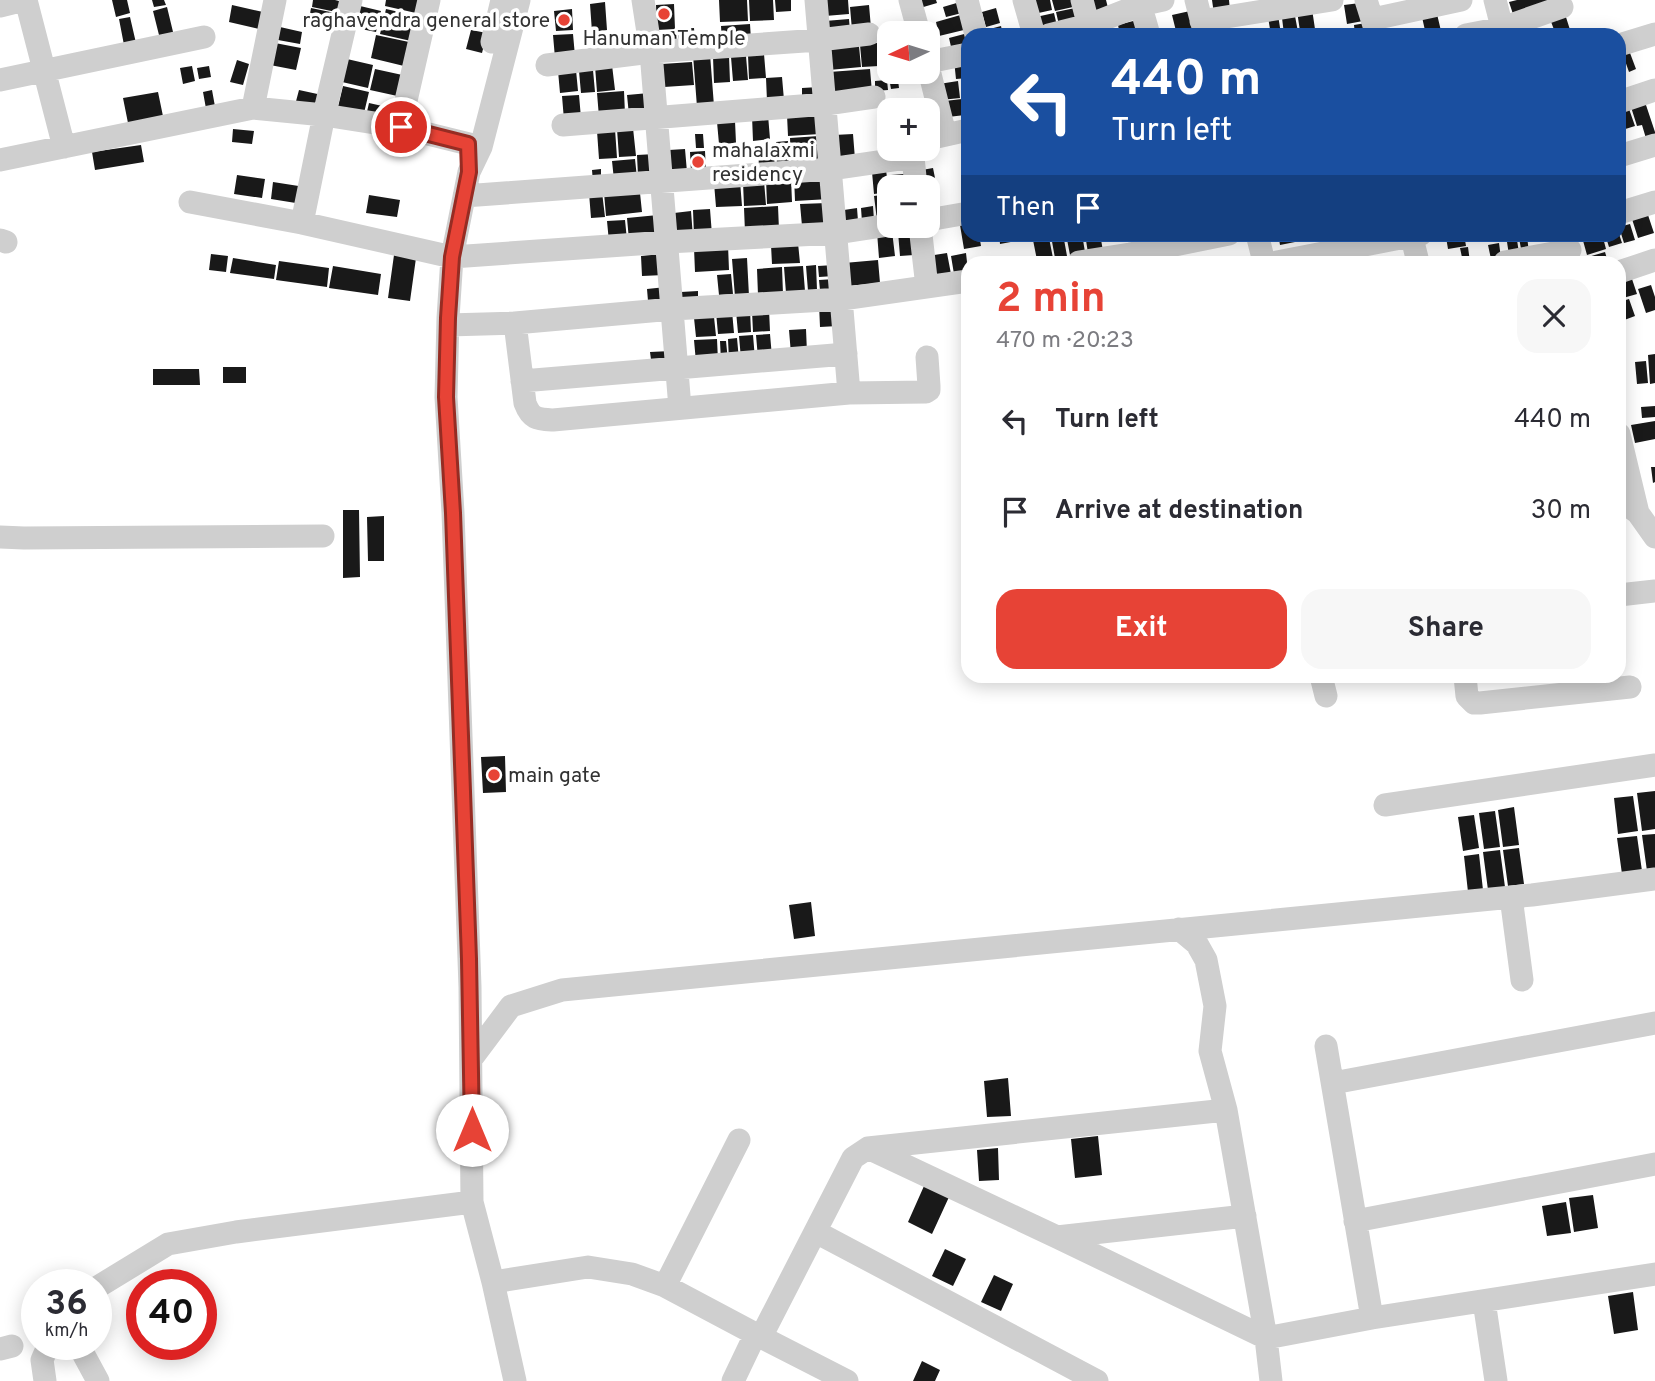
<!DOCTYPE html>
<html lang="en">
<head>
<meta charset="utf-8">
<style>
  :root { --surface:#fff; --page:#f7f7f7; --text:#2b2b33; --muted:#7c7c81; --accent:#e74336 }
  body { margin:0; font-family:Overpass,sans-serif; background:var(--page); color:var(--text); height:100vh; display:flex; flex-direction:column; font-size:26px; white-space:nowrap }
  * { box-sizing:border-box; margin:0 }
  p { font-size:23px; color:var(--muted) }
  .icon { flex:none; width:38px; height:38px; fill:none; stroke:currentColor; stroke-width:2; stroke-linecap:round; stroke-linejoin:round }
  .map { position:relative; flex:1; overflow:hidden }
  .sheet { position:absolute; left:961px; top:256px; width:665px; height:427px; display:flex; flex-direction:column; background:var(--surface); border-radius:21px; box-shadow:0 4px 18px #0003 }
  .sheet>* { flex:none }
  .guide { position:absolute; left:961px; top:28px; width:665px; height:214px; border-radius:21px; box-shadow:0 4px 18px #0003; background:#1a4fa0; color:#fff; overflow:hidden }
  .needle { width:46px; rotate:266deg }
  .fabs { position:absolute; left:877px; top:21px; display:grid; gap:14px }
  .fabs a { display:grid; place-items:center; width:63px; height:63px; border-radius:14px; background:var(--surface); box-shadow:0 4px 18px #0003; font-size:35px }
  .speed { position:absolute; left:21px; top:1269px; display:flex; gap:14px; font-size:35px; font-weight:700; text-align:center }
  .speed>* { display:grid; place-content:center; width:91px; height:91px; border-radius:50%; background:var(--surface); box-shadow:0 4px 18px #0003; line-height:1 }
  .speed small { font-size:18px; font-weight:400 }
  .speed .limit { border:10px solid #d22; background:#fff; color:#111 }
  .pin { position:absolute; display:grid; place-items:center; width:60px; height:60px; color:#fff; margin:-30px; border:4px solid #fff; border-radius:50%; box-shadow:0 2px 7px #0007 }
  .me { position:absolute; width:77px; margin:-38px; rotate:0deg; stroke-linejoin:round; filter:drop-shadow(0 0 5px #0008) }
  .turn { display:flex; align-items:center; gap:24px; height:147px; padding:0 35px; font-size:32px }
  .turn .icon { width:91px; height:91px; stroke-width:2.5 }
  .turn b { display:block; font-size:49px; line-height:60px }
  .then { display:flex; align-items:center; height:66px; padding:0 35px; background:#0003; gap:14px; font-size:26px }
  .round { display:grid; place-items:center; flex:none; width:74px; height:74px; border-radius:21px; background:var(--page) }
  .headline { display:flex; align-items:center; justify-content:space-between; height:119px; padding:0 35px }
  h1 { font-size:42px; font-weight:700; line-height:52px; color:var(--accent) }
  .cta { display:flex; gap:14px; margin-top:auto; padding:14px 35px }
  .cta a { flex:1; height:80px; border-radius:21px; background:var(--accent); color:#fff; font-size:28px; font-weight:700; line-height:80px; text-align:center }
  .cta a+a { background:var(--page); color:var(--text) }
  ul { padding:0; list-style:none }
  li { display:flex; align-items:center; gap:21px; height:91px; padding:0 35px }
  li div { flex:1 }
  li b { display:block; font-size:26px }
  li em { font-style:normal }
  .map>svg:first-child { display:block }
  .building { fill:#191919 }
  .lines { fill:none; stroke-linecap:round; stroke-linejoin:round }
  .minor { stroke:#cfcfcf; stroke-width:23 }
  .route-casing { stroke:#962c23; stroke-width:18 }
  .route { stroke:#e74336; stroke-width:12 }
  .poi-dot { fill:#e74336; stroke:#fff; stroke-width:2.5 }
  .labels { text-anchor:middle; stroke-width:7; stroke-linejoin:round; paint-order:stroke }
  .poi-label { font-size:21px; fill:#323232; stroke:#fff; text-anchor:start }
</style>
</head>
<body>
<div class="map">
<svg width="1655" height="1381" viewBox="0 0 1655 1381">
  <rect width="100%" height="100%" fill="#fff"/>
  <!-- building -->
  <path class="building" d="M112 0H127L130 13 116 17Z
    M152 0H164L166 5 154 7Z
    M313 0H335L343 2 341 13 312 7Z
    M386 0H419L416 13 385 6Z
    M719 0H747L748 21 720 22Z
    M749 0H773L774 20 750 21Z
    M775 0H791V11L776 12Z
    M824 0H848L849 14 825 16Z
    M917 0H936L937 3 920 8Z
    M1033 0H1050L1052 10 1034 14Z
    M1052 0H1071L1073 7 1055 11Z
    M1087 0H1106L1108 8 1089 12Z
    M1212 0H1229L1230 11 1214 14Z
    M1517 0H1567L1514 17 1509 2Z
    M605 2 607 30 592 32 590 4Z
    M960 2 962 13 946 17 943 7Z
    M1360 3 1363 21 1347 24 1344 5Z
    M674 4 675 29 657 30 656 5Z
    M232 5 263 12 259 29 229 22Z
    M356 5 381 11 376 32 351 27Z
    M869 5 871 28 852 30 850 7Z
    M167 7 174 36 160 39 153 11Z
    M311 8 340 14 338 25 309 19Z
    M996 8 1000 23 986 27 982 12Z
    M1075 8 1078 21 1059 25 1056 12Z
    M386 9 417 16 411 41 380 34Z
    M572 9 573 30 556 31 554 11Z
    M1312 9 1315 29 1300 31 1297 11Z
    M1190 11 1195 35H1177L1172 15Z
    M1054 13 1057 26 1039 30 1036 17Z
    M964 14 968 29 939 36 936 22Z
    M1437 14 1441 31 1426 35 1422 17Z
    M1565 14 1571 33 1556 35 1550 19Z
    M1278 15 1281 34 1271 35 1268 17Z
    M1295 16 1298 32 1284 34 1282 18Z
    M130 17 136 43 124 45 119 19Z
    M849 19 850 31 826 33 825 21Z
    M1137 20 1140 35H1120L1118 25Z
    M1366 23 1368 35H1355L1354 25Z
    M750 24 751 40 722 42 721 26Z
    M935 25 938 36 928 39 924 28Z
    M1001 26 1003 35H988L986 30Z
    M280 27 302 32 300 44 278 40Z
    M694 28 695 44 679 45 678 29Z
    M1336 28 1337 35H1321V30Z
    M471 30 487 33 482 53 466 49Z
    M676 31 677 46 659 47 658 32Z
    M607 32 609 52 593 53 592 33Z
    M968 33V47L952 51 949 38Z
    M573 34 575 56 555 58 553 35Z
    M376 35 409 42 404 66 371 58Z
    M275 43 301 48 296 70 270 65Z
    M877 43 879 66 862 67 860 45Z
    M859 46 861 67 829 70 827 48Z
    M1630 53 1636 69 1629 72 1623 55Z
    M710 54 714 106 697 107 693 55Z
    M764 54 766 78 749 79 748 55Z
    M729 56 730 82 714 83 713 57Z
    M746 56 748 80 733 81 731 57Z
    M347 59 373 65 368 88 342 82Z
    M968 59V78L956 79 954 60Z
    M237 60 249 64 243 85 230 82Z
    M692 62 694 85 664 87 662 64Z
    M612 65 615 90 597 92 595 66Z
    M192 66 195 81 183 84 180 68Z
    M209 66 211 77 199 79 197 68Z
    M375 69 407 76 402 97 370 90Z
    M870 69 872 92 831 96 829 72Z
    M576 70 578 91 560 93 558 71Z
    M593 70 595 92 581 93 579 71Z
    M888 72H897L899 88 891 89Z
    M900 72H923L924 75 901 79Z
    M782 77 784 100 767 101 766 78Z
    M887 80 888 90 875 91V81Z
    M968 80V94H965L963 81Z
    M958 81 960 98 941 100 939 84Z
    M343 86 369 92 364 113 338 107Z
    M819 87 820 99 802 100V88Z
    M212 90 216 112 207 114 203 92Z
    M299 90 322 95 318 110 295 105Z
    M624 91 625 114 599 117 597 93Z
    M158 92 164 121 129 128 123 98Z
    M649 93 651 113 629 115 627 95Z
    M579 95 581 118 564 120 562 96Z
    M962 99 965 115 948 117 945 101Z
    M1645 102 1655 132V143L1648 145 1642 125 1637 126 1631 107Z
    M369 103 400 110 397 123 366 116Z
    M1629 109 1635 126 1619 131V112Z
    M819 113 820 134 788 136 787 115Z
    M768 115 770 139 753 141 752 116Z
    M735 121 736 143 719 144 717 122Z
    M633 128 636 156 619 157 617 129Z
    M233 129 254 131 252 144 232 142Z
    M615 129 617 158 599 159 597 131Z
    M695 134H703L704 148H696Z
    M853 134 855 159 837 161 834 135Z
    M819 136 821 160 791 162 790 138Z
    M788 141 789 165H777L776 142Z
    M141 145 144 162 95 170 92 152Z
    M773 145 775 167 759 168 758 146Z
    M685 149 687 172 670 173 669 150Z
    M705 151 706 171 691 172 690 152Z
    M655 154 656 174 638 176 637 155Z
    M635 159 637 178 614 180 612 161Z
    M933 168 935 178 924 181 922 170Z
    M601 169V181L593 182 592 170Z
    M886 170 889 192 874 194 872 172Z
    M828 174 829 199 795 201 794 176Z
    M905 174 907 187H893L891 175Z
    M237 175 265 179 262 198 234 194Z
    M791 178 792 202 767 204 766 179Z
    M740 181 742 206 716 207 714 183Z
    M764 181 766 205 744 206 743 182Z
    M273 182 305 187 302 204 271 199Z
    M602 192 605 217 591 218 589 193Z
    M604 193H640L642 212 606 216Z
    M888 194 889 219 877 220 874 196Z
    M369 195 400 200 397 217 366 213Z
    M827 203 829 225 802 226 800 204Z
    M778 206 779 230 745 232 744 208Z
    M873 206 874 220 862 222 861 208Z
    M857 208 858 221 845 223 844 210Z
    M710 209 712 235 694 236 693 210Z
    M691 211 693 237 676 238 674 213Z
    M658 215 660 237 629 240 627 218Z
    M1648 215 1654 233 1638 238 1632 219Z
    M625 220 627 240 609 242 607 221Z
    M968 223V234H979L981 246 964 249 960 225Z
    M1630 224 1635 240 1624 243 1619 227Z
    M892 231 895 256 879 258 877 232Z
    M912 231 914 255 900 256 898 232Z
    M999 234H1015L1016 241 1000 244Z
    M1063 234 1067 256 1055 258 1051 236Z
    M1066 234H1082L1085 252 1070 255Z
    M1085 234H1100L1103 251 1088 253Z
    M1464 234 1466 246 1448 249 1446 237Z
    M1592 234H1602L1606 249 1587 255 1582 237Z
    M1605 234H1619L1622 243 1609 247Z
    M1294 236 1295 242 1280 245 1279 239Z
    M1527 236 1529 253 1522 254 1519 238Z
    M1049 238 1053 258 1037 260 1033 240Z
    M1517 240 1519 253 1509 255 1507 242Z
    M798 243 800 263 772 264 771 245Z
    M1499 243 1501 258 1491 259 1488 245Z
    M728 245 729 270 695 272 694 248Z
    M1468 247 1470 262H1463L1460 248Z
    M1605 252 1608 262H1590L1588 257Z
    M947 253 951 274 932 277 928 256Z
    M966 253 968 271 954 274 951 256Z
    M211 254 228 256 226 272 209 270Z
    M662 254 664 275 642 276 641 256Z
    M394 255 416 258 410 301 388 298Z
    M233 258 276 265 274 279 230 273Z
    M747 258 749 296 735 297 732 259Z
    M878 260 880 283 846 286 844 263Z
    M279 261 329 268 327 287 276 280Z
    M816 265 817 290 808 291 806 266Z
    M834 265V276L819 277 818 266Z
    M333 266 381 274 378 295 329 288Z
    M803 266 805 291 786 293 784 267Z
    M782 267 783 294 758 295 757 269Z
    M731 274 733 294 719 295 717 275Z
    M835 279V289L820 290 819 280Z
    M1632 279 1637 294 1623 298 1619 284Z
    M1651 285 1655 297V310L1646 313 1638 289Z
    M666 287 667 300 648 301 647 289Z
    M698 291V300L682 301 681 292Z
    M1629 299 1635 316 1619 322V302Z
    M837 303 838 326 820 327 819 304Z
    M750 310 751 332 738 333 736 311Z
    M769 310 770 331 753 332 752 311Z
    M732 311 734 333 718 334 716 312Z
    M714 317 716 336 696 337 694 318Z
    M806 329 807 353 791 354 789 330Z
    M770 334 772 357 758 358 756 335Z
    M753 335 755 359H741L739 336Z
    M737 338 739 360 729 361 728 339Z
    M717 339 718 361 696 362 694 340Z
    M720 341H726L728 361H721Z
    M671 351 672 365 652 367 650 352Z
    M1655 354V383L1650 384 1648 355Z
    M1646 361 1648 383 1637 384 1635 362Z
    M223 367H246V383H223Z
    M153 369H199L200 385H153Z
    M1655 406V417L1642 418 1641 407Z
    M1655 421V439L1635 443 1631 425Z
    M1651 467H1655V482L1653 483Z
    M343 510H359L360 577 343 578Z
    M384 516V561H368L367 517Z
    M1078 676H1099L1100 678 1079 683Z
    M505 756 506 792 483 793 481 757Z
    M1655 791V829L1642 831 1637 793Z
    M1633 796 1638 831 1618 834 1614 798Z
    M1514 807 1519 845 1503 847 1498 810Z
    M1495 811 1500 847 1484 849 1479 813Z
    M1474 815 1479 848 1463 851 1458 817Z
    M1655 834V870L1647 871 1642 835Z
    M1637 836 1642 871 1622 874 1617 838Z
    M1519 848 1524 884 1508 886 1503 850Z
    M1500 850 1505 887 1488 890 1483 852Z
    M1479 854 1483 890 1468 892 1464 856Z
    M811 902 815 936 794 939 789 905Z
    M1008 1078 1011 1116 987 1117 984 1081Z
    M1098 1136 1102 1175 1075 1178 1071 1139Z
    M998 1148 999 1180 979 1181 977 1150Z
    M924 1186 949 1197 932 1234 908 1222Z
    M1593 1195 1598 1228 1574 1232 1569 1198Z
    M1566 1202 1571 1233 1547 1236 1542 1206Z
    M945 1249 966 1259 953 1286 932 1276Z
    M994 1275 1013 1284 1001 1311 981 1302Z
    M1633 1292 1638 1330 1614 1334 1608 1296Z
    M922 1361 940 1370 935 1381H913Z"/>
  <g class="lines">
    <!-- minor -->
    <path class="minor" d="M26 0 64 147
      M643 0 651 52 680 408
      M816 0C828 131 839 262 849 393
      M910 0 919 33
      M967 0 976 35
      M1024 0 1034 35
      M1082 0 1091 35
      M1139 0 1149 35
      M1196 0 1205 35
      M1366 0 1377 35
      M1495 0 1504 35
      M0 6 24 0
      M1373 19 1461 0
      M1201 21 1332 0
      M1049 35 1089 25 1140 5 1163 0
      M1466 35 1502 28 1562 7
      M492 42 502 0
      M1619 45 1655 34
      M928 62 968 54
      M547 65 651 52 819 40 869 34
      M928 66 945 134
      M0 80 204 37
      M1619 102 1655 90
      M253 108 275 0
      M563 125 826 104 874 97
      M400 127 429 0
      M928 139 968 130
      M1619 156 1655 145
      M913 157 916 187
      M0 160 253 108 324 115 400 127 481 147
      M464 196 830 169 913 157 912 149
      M190 202 302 223 452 257 667 242 837 233 889 225
      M1619 213 1655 202
      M928 220 968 213
      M302 223 324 115 351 0
      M920 226 927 287
      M1257 234 1264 262
      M1411 234 1418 262
      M0 240 6 242
      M1079 262 1130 254 1229 234
      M1277 262 1421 234
      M1505 262 1570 250
      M1619 272 1655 260
      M515 323 525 403C531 419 537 419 553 420L849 393 926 392 929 390V386L927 357
      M448 325 515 323 673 309 842 299 968 281
      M522 381 846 354
      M1619 434 1638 513
      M1627 505 1638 513 1655 537
      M0 537 24 538 323 536
      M1619 595 1655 591
      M1321 676 1326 696
      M1465 676 1467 696 1474 703H1480L1630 687
      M1385 805 1655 765
      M1511 897 1522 980
      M1179 929 1197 944 1206 960 1215 1006 1210 1051 1226 1110 1266 1338 1271 1381
      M1326 1046 1372 1318
      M472 1058 511 1006 562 990 1532 895 1655 879
      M1333 1083 1655 1023
      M868 1148 1057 1237 1266 1338 1372 1318 1655 1274
      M1355 1221 1655 1164
      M816 1232 1097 1381
      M1057 1237 1245 1216
      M493 1282 588 1267 632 1274 665 1286 761 1337 847 1381
      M665 1286 739 1140
      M96 1288 168 1244 236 1232 472 1202
      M1484 1301 1496 1381
      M761 1337 853 1158 868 1148 1226 1110
      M78 1344 98 1381
      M0 1349 12 1346
      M45 1381 42 1360 49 1344
      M515 1381 493 1282 472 1202 470 987 453 513 446 397 448 318 452 257 469 172 481 147 519 0
      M733 1381 755 1335"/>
  </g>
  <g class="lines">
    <!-- route casing -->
    <g class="route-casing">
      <path id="route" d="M401 127 468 144 469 172 452 257 448 318 446 397 453 513 469 959 472 1130"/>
    </g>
    <!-- route -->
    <use href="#route" class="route"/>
  </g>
  <!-- markers -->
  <g class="poi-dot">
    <circle cx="664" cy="14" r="7"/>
    <circle cx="564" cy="20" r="7"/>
    <circle cx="698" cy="162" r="7"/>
    <circle cx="494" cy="775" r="7"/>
  </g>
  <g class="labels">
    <!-- poi labels -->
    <g class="poi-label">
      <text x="550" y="27" text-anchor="end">raghavendra general store</text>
      <text x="664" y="45" text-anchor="middle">Hanuman Temple</text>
      <text x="712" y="157">mahalaxmi<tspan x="712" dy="24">residency</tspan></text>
      <text x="508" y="782">main gate</text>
    </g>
  </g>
</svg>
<div class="fabs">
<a><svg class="needle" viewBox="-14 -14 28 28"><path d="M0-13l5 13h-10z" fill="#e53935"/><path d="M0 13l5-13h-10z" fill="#7c7c81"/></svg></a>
<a>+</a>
<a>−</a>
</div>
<div class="speed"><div>36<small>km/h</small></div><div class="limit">40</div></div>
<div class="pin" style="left:401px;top:127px;background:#d93025"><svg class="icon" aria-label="arrive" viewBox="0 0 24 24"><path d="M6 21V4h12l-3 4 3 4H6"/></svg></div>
<svg class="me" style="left:472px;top:1130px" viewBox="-20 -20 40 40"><circle r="19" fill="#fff"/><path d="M0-13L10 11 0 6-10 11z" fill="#e74336"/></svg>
<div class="guide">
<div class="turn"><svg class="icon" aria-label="left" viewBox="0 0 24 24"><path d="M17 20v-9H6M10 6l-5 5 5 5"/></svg><div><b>440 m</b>Turn left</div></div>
<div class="then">Then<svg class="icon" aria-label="arrive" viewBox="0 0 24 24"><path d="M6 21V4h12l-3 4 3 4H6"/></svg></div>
</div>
<section class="sheet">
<div class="headline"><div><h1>2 min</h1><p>470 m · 20:23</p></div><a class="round"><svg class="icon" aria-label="close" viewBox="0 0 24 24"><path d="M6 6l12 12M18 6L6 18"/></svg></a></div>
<ul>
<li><svg class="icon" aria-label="left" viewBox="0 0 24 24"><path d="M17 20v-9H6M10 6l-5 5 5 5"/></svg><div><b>Turn left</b></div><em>440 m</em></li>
<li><svg class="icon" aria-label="arrive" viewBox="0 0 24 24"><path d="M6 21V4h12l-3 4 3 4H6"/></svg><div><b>Arrive at destination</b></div><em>30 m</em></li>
</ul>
<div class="cta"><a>Exit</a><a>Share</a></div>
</section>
</div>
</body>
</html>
